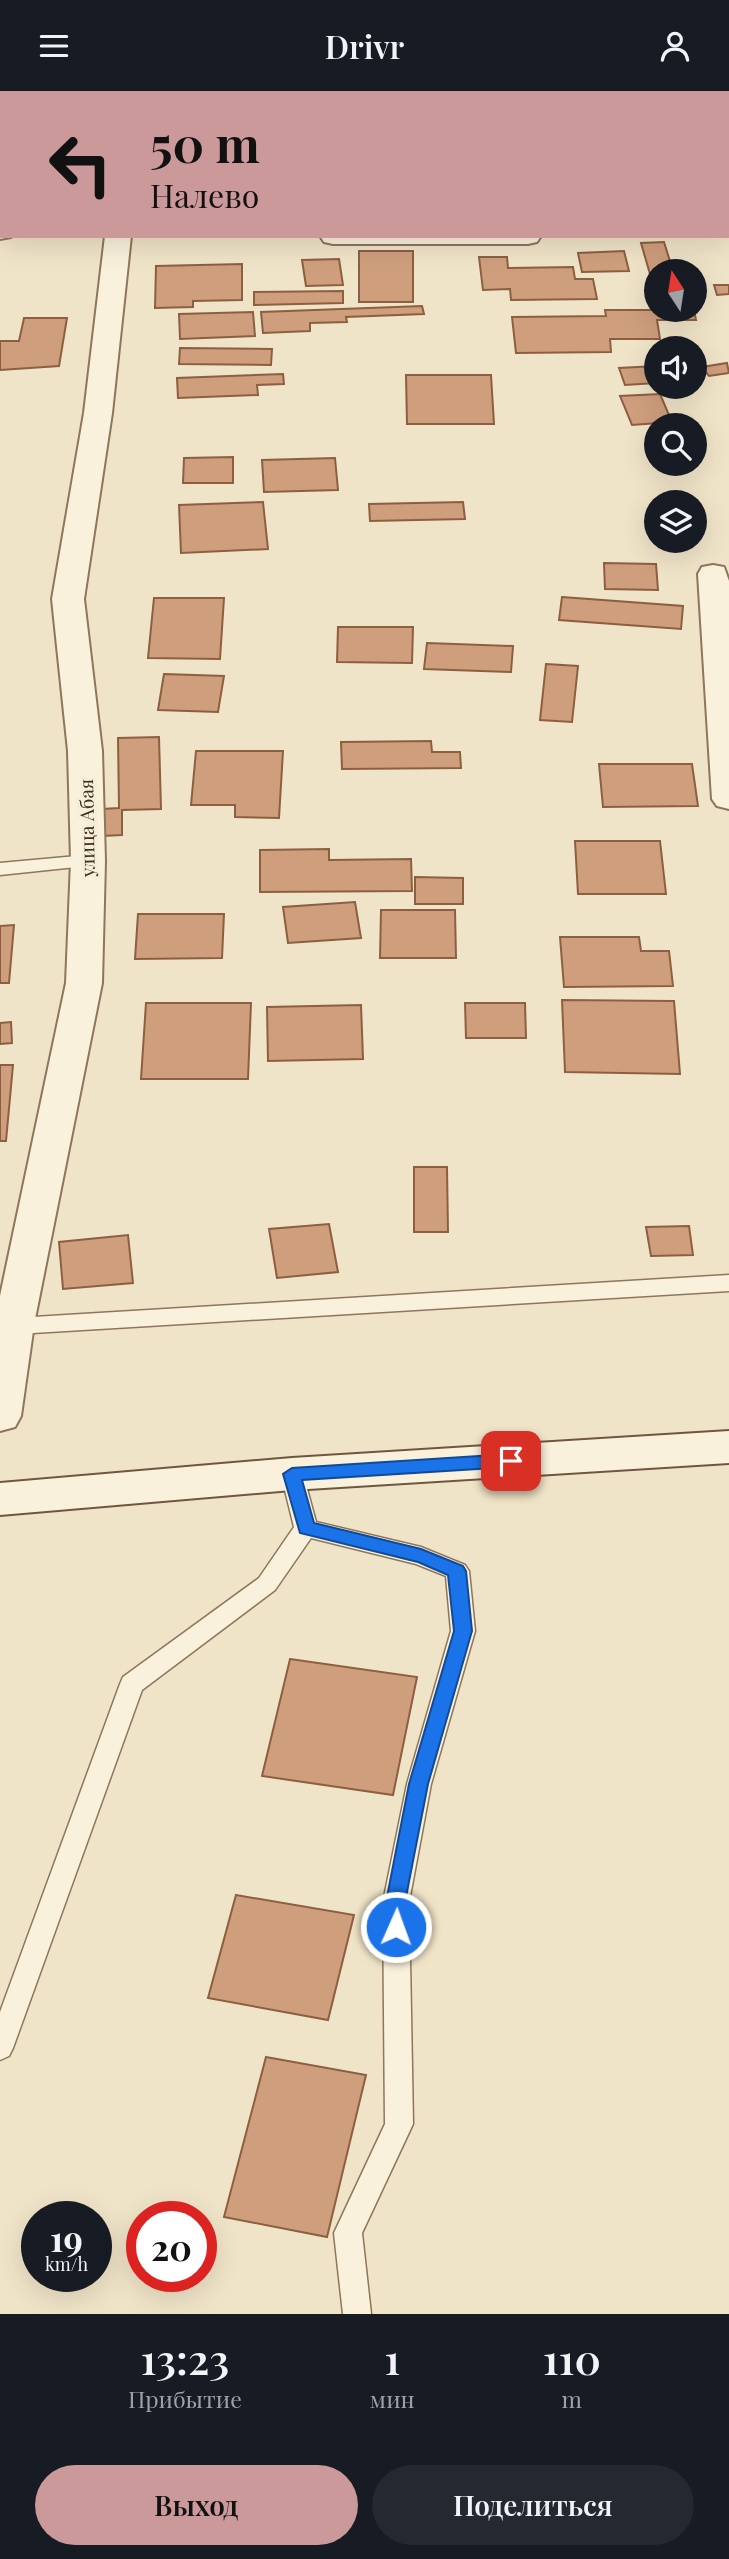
<!DOCTYPE html>
<html lang="ru">
<head>
<meta charset="utf-8">
<style>
  :root { --surface:#171b24; --page:#242831; --text:#f1f3f6; --muted:#9ea1a6; --accent:#cc999b }
  body { margin:0; font-family:"Playfair Display",serif; background:var(--page); color:var(--text); height:100vh; display:flex; flex-direction:column; font-size:26px; white-space:nowrap }
  * { box-sizing:border-box; margin:0 }
  p { font-size:23px; color:var(--muted) }
  .icon { flex:none; width:38px; height:38px; fill:none; stroke:currentColor; stroke-width:2; stroke-linecap:round; stroke-linejoin:round }
  .map { position:relative; height:2223px; overflow:hidden }
  .side { display:flex; flex-direction:column; background:var(--surface); flex:1 }
  .side>* { flex:none }
  .banner { position:absolute; left:0px; top:0px; width:730px; height:147px; box-shadow:0 7px 28px #0002; background:#cc999b; color:#111; overflow:hidden }
  .needle { width:46px; rotate:348deg }
  .controls { position:absolute; left:644px; top:168px; display:grid; gap:14px }
  .controls a { display:grid; place-items:center; width:63px; height:63px; border-radius:50%; background:var(--surface); box-shadow:0 7px 28px #0002; font-size:35px }
  .speed { position:absolute; left:21px; top:2110px; display:flex; gap:14px; font-size:35px; font-weight:700; text-align:center }
  .speed>* { display:grid; place-content:center; width:91px; height:91px; border-radius:50%; background:var(--surface); box-shadow:0 7px 28px #0002; line-height:1 }
  .speed small { font-size:18px; font-weight:400 }
  .speed .limit { border:10px solid #d22; background:#fff; color:#111 }
  .pin { position:absolute; display:grid; place-items:center; width:60px; height:60px; color:#fff; margin:-30px; border-radius:14px; box-shadow:0 4px 10px #0006 }
  .me { position:absolute; width:77px; margin:-38px; rotate:2deg; stroke-linejoin:round; filter:drop-shadow(0 0 5px #0008) }
  .turn { display:flex; align-items:center; gap:24px; height:147px; padding:0 35px; font-size:32px }
  .turn .icon { width:91px; height:91px; stroke-width:2.5 }
  .turn b { display:block; font-size:49px; line-height:60px }
  .eta { display:flex; justify-content:space-evenly; align-items:center; height:119px; text-align:center }
  .eta b { font-size:42px; font-weight:600; line-height:49px }
  .action { display:flex; gap:14px; margin-top:auto; padding:14px 35px }
  .action a { flex:1; height:80px; border-radius:42px; background:var(--accent); color:#111; font-size:28px; font-weight:600; line-height:80px; text-align:center }
  .action a+a { background:var(--page); color:var(--text) }
  header { display:flex; justify-content:space-between; align-items:center; height:91px; padding:0 35px; background:var(--surface); font-size:32px; font-weight:600 }
  .map>svg:first-child { display:block }
  .building { fill:#cf9f7d; stroke:#8d5f41; stroke-width:2 }
  .lines { fill:none; stroke-linecap:round; stroke-linejoin:round }
  .service-casing { stroke:#8d765c; stroke-width:3 }
  .minor-casing { stroke:#8d765c; stroke-width:4 }
  .secondary-casing { stroke:#6f573f; stroke-width:4 }
  .service { fill:#faf1dc; fill-rule:evenodd }
  .minor { fill:#faf1dc; fill-rule:evenodd }
  .secondary { fill:#faf1dc; fill-rule:evenodd }
  .route { fill:#1a73e8; stroke:#114b97; stroke-width:2 }
  .labels { text-anchor:middle; stroke-width:7; stroke-linejoin:round; paint-order:stroke }
  .street-label { font-size:19px; fill:#3d2e20; stroke:#f7eed8 }
</style>
</head>
<body>
<header><svg class="icon" aria-label="menu" viewBox="0 0 24 24"><path d="M4 6h16M4 12h16M4 18h16"/></svg>Drivr<svg class="icon" aria-label="person" viewBox="0 0 24 24"><circle cx="12" cy="8" r="4"/><path d="M4 21q1-7 8-7t8 7"/></svg></header>
<div class="map">
<svg width="729" height="2223" viewBox="0 0 729 2223">
  <rect width="100%" height="100%" fill="#f0e4c8"/>
  <!-- building -->
  <path class="building" d="M667 0H728L729 17 728 2Z
    M664 151 673 180H656V190H652L641 152Z
    M359 160H413V211H359Z
    M624 160 629 180 582 181 578 162Z
    M479 166H507L508 177 573 176 575 188H593L597 208 511 209 510 198 483 199Z
    M339 168 343 194 306 195 302 169Z
    M242 173V209L193 210V216L155 217 156 175Z
    M714 194H729V203L717 204Z
    M343 200V212L254 214V201Z
    M422 215 424 223 346 226 347 231 310 232V240L263 242 261 221Z
    M605 219H694L696 229H657L660 248H610L611 261 516 262 512 226 606 225Z
    M253 221 255 245 180 248 179 223Z
    M24 227H67L59 275 0 279V250H19Z
    M180 257 272 258 271 274 179 273Z
    M727 272 729 282 709 285 702 276Z
    M656 275V292L625 294 619 277Z
    M283 283 284 293 257 294 258 304 178 307 177 287Z
    M406 284H491L494 333H407Z
    M660 303 672 331 632 334 620 305Z
    M233 366V392H183L184 367Z
    M335 367 338 399 264 401 262 369Z
    M263 411 268 458 181 462 179 414Z
    M463 411 465 428 370 430 369 413Z
    M604 472 656 473 658 499 605 498Z
    M562 506 683 515 681 538 559 529Z
    M154 507H224L220 568 148 567Z
    M338 536H413L412 572 337 571Z
    M427 552 513 555 511 581 424 578Z
    M546 573 578 575 572 631 540 629Z
    M164 583 224 585 218 621 158 619Z
    M159 646 161 718 122 719V744L102 745V718L119 717 118 647Z
    M431 650 432 661H460L461 677 342 678 341 651Z
    M196 660H283L279 727 235 726V714H191Z
    M599 673H692L698 715 603 716Z
    M575 750H660L666 803H578Z
    M329 758V769L411 768 412 800 260 801V759Z
    M415 786 463 787V813H415Z
    M355 811 361 847 288 852 283 816Z
    M381 819H455L456 867H380Z
    M138 823H224L222 867 135 868Z
    M14 834 9 892H0V835Z
    M560 846H639L641 860H669L673 895 564 896Z
    M562 909 674 910 680 983 565 981Z
    M146 912H251L248 988H141Z
    M465 912H525L526 947H466Z
    M361 914 363 968 268 970 267 916Z
    M11 931 12 952 0 953V932Z
    M0 974H13L6 1050H0Z
    M414 1076H447L448 1141H414Z
    M329 1133 338 1181 277 1187 269 1138Z
    M689 1135 693 1164 651 1165 646 1136Z
    M128 1144 133 1192 63 1198 59 1151Z
    M290 1568 417 1586 393 1704 262 1685Z
    M236 1804 354 1824 328 1929 208 1907Z
    M266 1966 366 1984 327 2146 224 2126Z"/>
  <g class="lines">
    <!-- service casing -->
    <g class="service-casing">
      <path id="service" d="M88 764 97 770 95 774 0 784V772Z
        M729 1184V1200L0 1244V1228Z
        M292 1374 300 1377 303 1383 316 1431 421 1456 465 1474 469 1480 475 1540 431 1693 409 1811 413 2033 362 2142 371 2223H343L334 2142 385 2033 383 1811 407 1693 451 1540 446 1485 416 1473 311 1447 275 1499 142 1599 13 1957 9 1965 0 1969V1921L120 1593 123 1586 259 1487 294 1436 281 1383 284 1377Z"/>
    </g>
    <!-- minor casing -->
    <g class="minor-casing">
      <path id="minor" d="M116 0H140V2H116Z
        M728 128H729V144H728Z
        M0 132 2 145 11 146 0 148Z
        M105 145H131L112 322 84 508 102 660 105 770 102 892 34 1233 21 1325 15 1336 0 1340V1205L66 892 71 770 68 660 52 508 84 322Z
        M320 145H541L537 151 528 153H333L324 151Z
        M713 474 724 476 729 490V718L717 715 712 708 698 483 702 476Z"/>
    </g>
    <!-- secondary casing -->
    <g class="secondary-casing">
      <path id="secondary" d="M729 1340V1372L292 1399 0 1424V1392L292 1367Z"/>
    </g>
    <!-- service -->
    <use href="#service" class="service"/>
    <!-- minor -->
    <use href="#minor" class="minor"/>
    <!-- secondary -->
    <use href="#secondary" class="secondary"/>
  </g>
  <!-- route -->
  <path class="route" d="M511 1363 519 1370 511 1376 302 1389 314 1432 421 1458 463 1475 466 1480 472 1540 428 1693 405 1811 406 1836 403 1842H389L386 1811 409 1693 454 1540 448 1484 418 1471 300 1442 283 1383 292 1377Z"/>
  <g class="labels">
    <!-- street labels -->
    <g class="street-label">
      <text transform="translate(87 737) rotate(-91)" y="7">улица Абая</text>
    </g>
  </g>
</svg>
<div class="controls">
<a><svg class="needle" viewBox="-14 -14 28 28"><path d="M0-13l5 13h-10z" fill="#e53935"/><path d="M0 13l5-13h-10z" fill="#9ea1a6"/></svg></a>
<a><svg class="icon" aria-label="sound" viewBox="0 0 24 24"><path d="M4 9h4l5-4v14l-5-4H4zM17 9q2 3 0 6"/></svg></a>
<a><svg class="icon" aria-label="search" viewBox="0 0 24 24"><circle cx="10" cy="10" r="6"/><path d="M15 15l6 6"/></svg></a>
<a><svg class="icon" aria-label="layers" viewBox="0 0 24 24"><path d="M12 4l9 5-9 5-9-5zM3 14l9 5 9-5"/></svg></a>
</div>
<div class="speed"><div>19<small>km/h</small></div><div class="limit">20</div></div>
<div class="pin" style="left:511px;top:1370px;background:#d93025"><svg class="icon" aria-label="arrive" viewBox="0 0 24 24"><path d="M6 21V4h12l-3 4 3 4H6"/></svg></div>
<svg class="me" style="left:396px;top:1836px" viewBox="-20 -20 40 40"><circle r="17" fill="#1a73e8" stroke="#fff" stroke-width="3"/><path d="M0-11L8 9 0 5-8 9z" fill="#fff"/></svg>
<div class="banner">
<div class="turn"><svg class="icon" aria-label="left" viewBox="0 0 24 24"><path d="M17 20v-9H6M10 6l-5 5 5 5"/></svg><div><b>50 m</b>Налево</div></div>
</div>
</div>
<section class="side">
<div class="eta">
<div><b>13:23</b><p>Прибытие</p></div>
<div><b>1</b><p>мин</p></div>
<div><b>110</b><p>m</p></div>
</div>
<div class="action"><a>Выход</a><a>Поделиться</a></div>
</section>
</body>
</html>
